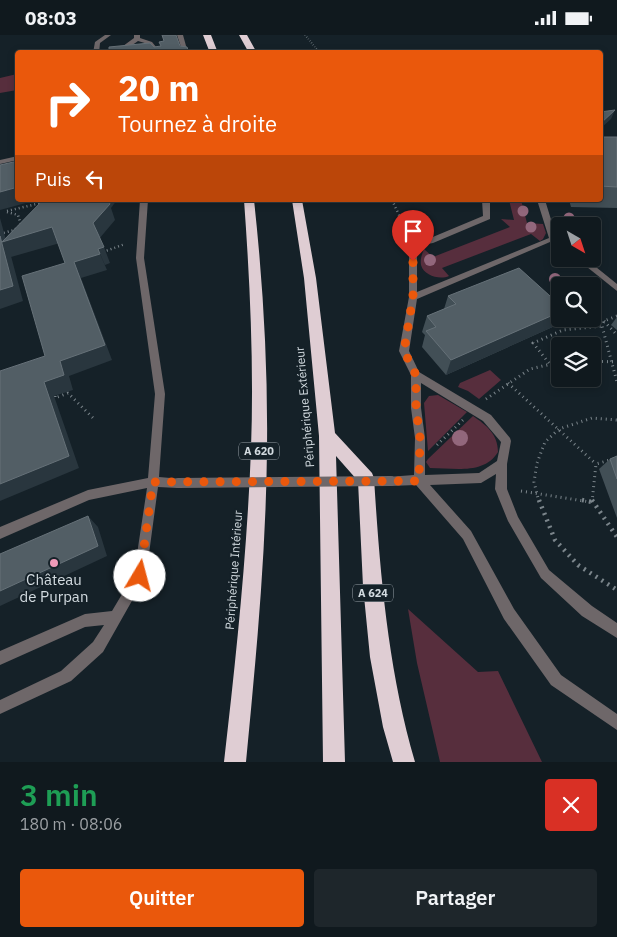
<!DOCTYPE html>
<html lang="fr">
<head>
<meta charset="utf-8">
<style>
  :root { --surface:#10191e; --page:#1e262b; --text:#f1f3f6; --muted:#9ca0a4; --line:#30383c; --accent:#ea580c }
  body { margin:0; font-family:"IBM Plex Sans",sans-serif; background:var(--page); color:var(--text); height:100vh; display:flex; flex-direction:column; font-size:19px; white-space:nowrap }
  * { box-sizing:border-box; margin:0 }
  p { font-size:16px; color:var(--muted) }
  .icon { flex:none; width:28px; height:28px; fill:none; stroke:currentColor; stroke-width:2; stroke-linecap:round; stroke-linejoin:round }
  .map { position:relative; height:727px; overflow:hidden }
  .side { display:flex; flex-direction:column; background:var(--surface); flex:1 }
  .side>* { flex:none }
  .hud { position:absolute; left:15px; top:15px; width:588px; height:152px; border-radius:5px; box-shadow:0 2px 8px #0003,0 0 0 1px var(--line); background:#ea580c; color:#fff; overflow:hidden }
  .needle { width:32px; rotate:141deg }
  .tools { position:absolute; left:551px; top:182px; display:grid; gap:10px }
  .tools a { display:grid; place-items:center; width:50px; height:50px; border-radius:5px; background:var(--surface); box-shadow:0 2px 8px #0003,0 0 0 1px var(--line); font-size:25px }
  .pin { position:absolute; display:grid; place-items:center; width:42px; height:42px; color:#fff; margin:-51px -21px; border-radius:50% 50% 50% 0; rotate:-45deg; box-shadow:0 0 5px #0007 }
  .pin .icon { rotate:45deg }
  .me { position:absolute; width:55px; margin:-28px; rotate:8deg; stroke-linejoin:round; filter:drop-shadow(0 0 4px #0008) }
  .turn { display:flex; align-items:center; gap:18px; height:105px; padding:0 20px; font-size:22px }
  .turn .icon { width:65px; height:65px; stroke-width:2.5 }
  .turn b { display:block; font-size:35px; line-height:42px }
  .then { display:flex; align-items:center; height:48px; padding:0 20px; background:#0003; gap:10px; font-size:19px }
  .round { display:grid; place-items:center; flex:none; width:52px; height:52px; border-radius:5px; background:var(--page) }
  .overview { display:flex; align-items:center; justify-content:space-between; height:85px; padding:0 20px }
  h1 { font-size:30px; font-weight:600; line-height:38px; color:#1e9e55 }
  .button { display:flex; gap:10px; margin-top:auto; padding:10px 20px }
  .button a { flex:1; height:58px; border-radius:5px; background:var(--accent); color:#fff; font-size:20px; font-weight:600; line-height:58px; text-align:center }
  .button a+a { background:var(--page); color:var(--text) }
  .status { display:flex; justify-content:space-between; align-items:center; height:35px; padding:0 25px; background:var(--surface); direction:ltr }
  .status svg { height:14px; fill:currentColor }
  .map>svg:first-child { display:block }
  .green { fill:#572e3d }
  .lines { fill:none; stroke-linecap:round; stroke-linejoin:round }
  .path-far3 { stroke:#7b858b; stroke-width:2; stroke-dasharray:0.5 2; stroke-linecap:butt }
  .path-far2 { stroke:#7b858b; stroke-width:2.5; stroke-dasharray:1 3; stroke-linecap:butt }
  .path-far1 { stroke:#7b858b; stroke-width:3; stroke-dasharray:1 4; stroke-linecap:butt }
  .path { stroke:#7b858b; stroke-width:4.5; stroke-dasharray:2 5; stroke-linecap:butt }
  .service { fill:#6e6769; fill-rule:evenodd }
  .motorway { fill:#dfcdd3; fill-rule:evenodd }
  .service-bridge { stroke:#6e6769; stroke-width:10 }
  .tree { fill:#92677c }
  .wall { fill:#424f56 }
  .shaded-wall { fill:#29363e }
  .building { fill:#525e65; stroke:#667178 }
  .route { stroke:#ea580c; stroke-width:9; stroke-dasharray:0 16.2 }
  .poi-dot { fill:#ef9ab8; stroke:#152128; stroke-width:2 }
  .labels { text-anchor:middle; stroke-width:4; stroke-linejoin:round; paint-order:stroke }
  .shield { fill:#152128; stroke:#9aa3a9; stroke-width:1 }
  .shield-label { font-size:11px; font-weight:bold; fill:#d3dbe0 }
  .street-label { font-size:12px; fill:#d3dbe0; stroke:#152128 }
  .near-poi-label { font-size:15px; fill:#d3dbe0; stroke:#152128 }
</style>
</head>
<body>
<div class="status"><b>08:03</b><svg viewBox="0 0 49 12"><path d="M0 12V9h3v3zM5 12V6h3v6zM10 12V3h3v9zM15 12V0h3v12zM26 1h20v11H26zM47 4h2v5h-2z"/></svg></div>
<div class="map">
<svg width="617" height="727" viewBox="0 0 617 727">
  <rect width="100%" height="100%" fill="#152128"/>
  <!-- green -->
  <path class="green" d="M17 39V55L0 58V43Z
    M509 165H521L527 188 543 189 546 198 543 204 540 206 531 199 442 233 449 241C440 245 424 241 421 230 420 224 422 219 424 214L433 222 510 192 501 184 514 185Z
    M490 335 501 345 479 364 468 356 458 352 460 348Z
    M438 360 467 377 428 416 424 368 429 361Z
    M473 381C486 390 498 399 498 417 484 440 454 433 430 433L426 427 428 424Z
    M408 574 478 637 498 636 542 727H440L417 628Z"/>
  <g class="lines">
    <!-- path-far3 -->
    <path class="path-far3" d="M305 0 320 18"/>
    <!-- path-far2 -->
    <path class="path-far2" d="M392 165 407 197
      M7 176 45 167
      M0 199 14 195 21 190 18 180 7 177
      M103 217 125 209"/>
    <!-- path-far1 -->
    <path class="path-far1" d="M617 281 604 286 602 291 617 347
      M604 286 617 300
      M592 326 617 327
      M549 328 533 308 563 295 602 291
      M508 348 596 429
      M55 361V363L68 358 94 384
      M486 364 530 334 560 327
      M437 410 463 385
      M521 456 590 467
      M539 467 534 447 537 428 545 407 559 394 592 383 617 385
      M592 467 596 429 617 423"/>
    <!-- path -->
    <path class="path" d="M539 465 555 505 578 530 617 555
      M582 465 592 467
      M592 465 617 502"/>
    <!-- service -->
    <path class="service" d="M105 0H111L100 8 99 18H93L95 7Z
      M134 0H140V3L152 7 161 18H156L148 9 138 6 124 16V18H118L119 14 134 3Z
      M177 0H183L188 18H183Z
      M18 121V125L0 129V125Z
      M140 165H148L144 223 165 359 159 442 182 444 184 448 182 452 178 453 158 452 146 541 103 617 71 646 0 679V665L61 636 93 607 104 590 85 592 0 630V616L85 579 112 576 134 539 147 453 89 465 0 504V492L88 455 148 443 155 359 136 223Z
      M482 165H490V184L433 208 417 211V257L549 203 537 165H545L557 204 417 264 409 316 419 337 491 380 510 403 511 406 507 429V454L518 482 549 535 592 571 617 588V603L582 581 541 543 508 486 495 454 496 439 481 448 430 450 471 496 514 574 561 640 617 679V695L551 650 504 584 463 504 416 450 391 451 387 450 385 446 387 442 414 440 415 403 411 373V340L399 316 409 262V209L410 207 428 204 483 181ZM421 348 483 386 501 407 497 426 479 438 425 440V403L421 373Z
      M577 224H586L617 249V256Z"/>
    <!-- motorway -->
    <path class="motorway" d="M203 0H211L218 18H210Z
      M239 0H247L257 18H249Z
      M244 165H254C263 248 268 331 267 414 266 519 256 623 246 727H224C236 623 247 519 251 414 254 331 250 248 244 165Z
      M292 165H302L316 243 335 398 372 438 374 443C380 539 388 634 415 727H393L383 692 370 622 363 551 358 446 336 421 345 727H323L319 401 304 243Z"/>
    <!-- service-bridge -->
    <path class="service-bridge" d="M178 448 391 446"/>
  </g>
  <!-- trees -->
  <g class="tree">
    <circle cx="523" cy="176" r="5.5"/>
    <circle cx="569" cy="183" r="5.5"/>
    <circle cx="531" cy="192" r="5.5"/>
    <circle cx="430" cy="225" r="6"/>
    <circle cx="555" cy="244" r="6"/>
    <circle cx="460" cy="403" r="8"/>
  </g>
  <!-- wall -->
  <path class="wall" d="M600 102H617V173L571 172 569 165H600Z
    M448 261 560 284 557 290 446 340 422 312 425 300 422 297 427 281 444 274Z
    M617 282V295L611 290Z
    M617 421V483L599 434 610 424Z"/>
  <!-- shaded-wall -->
  <path class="shaded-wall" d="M615 75 611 84 600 94V89Z
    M18 152V165H37L0 175V157Z
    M107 165H117L111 173 115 185 99 204 93 188Z
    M0 183 6 205 52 192 60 208 11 222V221L23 266 0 274Z
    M104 212 110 228 105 230 98 214Z
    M100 219 107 235 81 243 112 325 69 341 73 355 54 361 79 433 0 466V449L44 347 60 326 74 227Z
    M560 277V284L557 290 446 340 451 325Z
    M88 481 98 492 107 521 0 571V556Z"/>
  <!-- building -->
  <path class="building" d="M162 0H176L180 11 187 12 189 18H109V12L150 8 154 12 161 11 159 7 164 6Z
    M615 75 600 89V77Z
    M600 102H617V152L600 151Z
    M18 126V152L0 157V130Z
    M43 165H108L110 169 93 188 104 212 98 214 100 219 74 227 105 310 60 326 64 340 44 347 69 421 0 449V336L45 321 22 241 65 228 52 192 2 207Z
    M0 201 13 251 0 255Z
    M519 233 560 270V277L451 325 426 296 436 292 427 281 456 269 448 261Z
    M617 421V444L610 424Z
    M88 481 98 511 0 556V519Z"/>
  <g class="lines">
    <!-- route -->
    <path class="route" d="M140 541 153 447 419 446 420 403 416 373V340L404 316 413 262V226"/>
  </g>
  <!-- markers -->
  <circle class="poi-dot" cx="54" cy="528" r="5"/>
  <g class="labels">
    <!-- shield labels -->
    <g class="shield">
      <rect x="239" y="407.5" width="40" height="17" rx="4"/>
      <rect x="353" y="549.5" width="40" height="17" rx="4"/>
    </g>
    <g class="shield-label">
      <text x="259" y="420">A 620</text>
      <text x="373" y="562">A 624</text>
    </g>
    <!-- street labels -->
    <g class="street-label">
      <text transform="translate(305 372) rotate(-95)" y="4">Périphérique Extérieur</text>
      <text transform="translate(234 535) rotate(-86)" y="4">Périphérique Intérieur</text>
    </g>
    <!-- near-poi labels -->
    <g class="near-poi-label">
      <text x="54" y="550">Château<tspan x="54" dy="17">de Purpan</tspan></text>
    </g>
  </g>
</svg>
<div class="tools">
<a><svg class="needle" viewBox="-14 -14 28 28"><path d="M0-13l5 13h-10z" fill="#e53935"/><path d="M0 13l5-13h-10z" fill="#9ca0a4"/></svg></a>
<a><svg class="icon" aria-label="search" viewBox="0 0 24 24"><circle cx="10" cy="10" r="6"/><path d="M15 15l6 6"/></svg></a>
<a><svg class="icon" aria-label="layers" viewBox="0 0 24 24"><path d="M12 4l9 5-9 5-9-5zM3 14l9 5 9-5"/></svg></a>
</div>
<div class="pin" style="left:413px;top:226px;background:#d93025"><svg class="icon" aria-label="arrive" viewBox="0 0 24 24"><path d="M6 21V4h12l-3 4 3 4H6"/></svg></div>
<svg class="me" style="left:140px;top:541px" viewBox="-20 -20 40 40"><circle r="19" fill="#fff"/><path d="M0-13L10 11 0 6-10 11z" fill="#ea580c"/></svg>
<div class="hud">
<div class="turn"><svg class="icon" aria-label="right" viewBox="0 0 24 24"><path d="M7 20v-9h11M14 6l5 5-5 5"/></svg><div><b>20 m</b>Tournez à droite</div></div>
<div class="then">Puis<svg class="icon" aria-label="left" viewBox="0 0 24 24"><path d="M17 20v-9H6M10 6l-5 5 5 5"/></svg></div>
</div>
</div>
<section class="side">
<div class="overview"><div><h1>3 min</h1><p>180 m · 08:06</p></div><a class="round" style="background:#d93025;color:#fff"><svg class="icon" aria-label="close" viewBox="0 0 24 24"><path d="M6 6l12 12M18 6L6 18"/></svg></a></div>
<div class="button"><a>Quitter</a><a>Partager</a></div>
</section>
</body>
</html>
